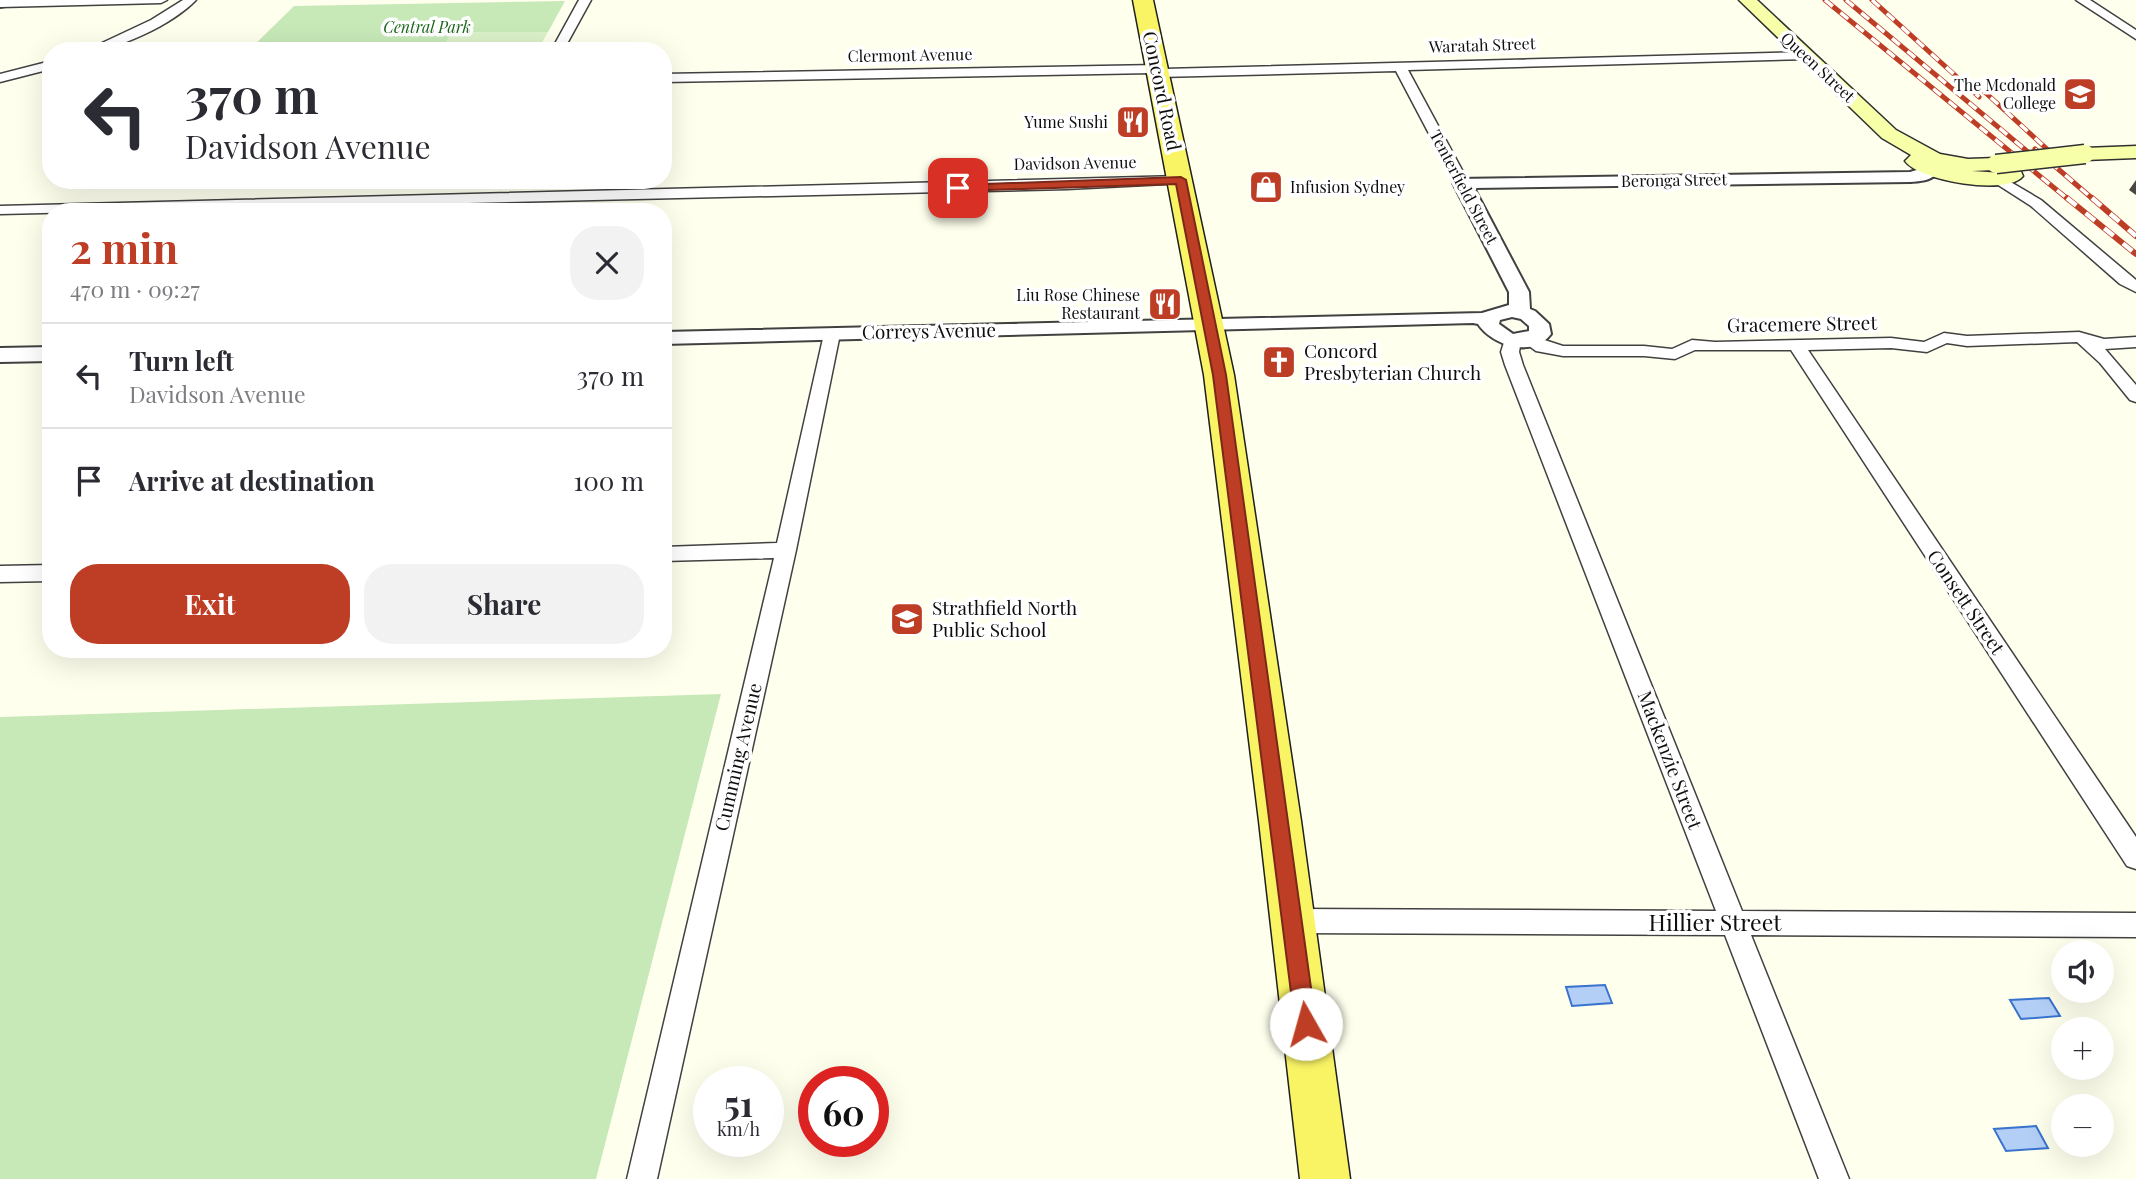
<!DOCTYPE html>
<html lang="en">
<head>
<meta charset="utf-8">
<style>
  :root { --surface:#fff; --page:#f2f2f3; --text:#2b2b33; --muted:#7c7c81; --line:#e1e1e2; --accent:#be3e25 }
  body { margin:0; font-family:"Playfair Display",serif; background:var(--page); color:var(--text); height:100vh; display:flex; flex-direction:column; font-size:26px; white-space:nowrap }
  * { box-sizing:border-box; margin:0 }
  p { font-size:23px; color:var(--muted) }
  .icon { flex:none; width:38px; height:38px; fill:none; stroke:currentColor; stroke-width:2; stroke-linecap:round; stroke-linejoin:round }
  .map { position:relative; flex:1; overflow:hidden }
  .side { position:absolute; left:42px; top:203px; width:630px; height:455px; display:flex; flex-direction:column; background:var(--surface); border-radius:28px; box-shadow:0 7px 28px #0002 }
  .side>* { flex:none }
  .banner { position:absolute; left:42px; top:42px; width:630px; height:147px; border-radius:28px; box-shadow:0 7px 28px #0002; background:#fff; color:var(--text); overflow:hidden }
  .buttons { position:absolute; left:2051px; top:940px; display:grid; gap:14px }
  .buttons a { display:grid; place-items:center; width:63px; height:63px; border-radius:50%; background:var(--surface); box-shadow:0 7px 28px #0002; font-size:35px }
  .speed { position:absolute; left:693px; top:1066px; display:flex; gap:14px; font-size:35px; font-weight:700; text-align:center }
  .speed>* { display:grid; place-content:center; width:91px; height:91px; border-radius:50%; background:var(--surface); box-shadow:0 7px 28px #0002; line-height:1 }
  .speed small { font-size:18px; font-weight:400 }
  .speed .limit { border:10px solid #d22; background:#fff; color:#111 }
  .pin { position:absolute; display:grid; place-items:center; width:60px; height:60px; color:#fff; margin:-30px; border-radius:14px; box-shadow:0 4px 10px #0006 }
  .me { position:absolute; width:77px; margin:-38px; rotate:353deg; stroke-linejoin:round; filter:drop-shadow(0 0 5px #0008) }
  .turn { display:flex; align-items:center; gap:24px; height:147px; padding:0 28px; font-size:32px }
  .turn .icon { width:91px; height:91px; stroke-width:2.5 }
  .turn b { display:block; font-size:49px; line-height:60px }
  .round { display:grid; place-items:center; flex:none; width:74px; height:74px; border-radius:28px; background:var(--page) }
  .head { display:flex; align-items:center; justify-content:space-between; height:119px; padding:0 28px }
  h1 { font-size:42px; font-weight:700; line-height:52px; color:var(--accent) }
  .button { display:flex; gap:14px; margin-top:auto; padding:14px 28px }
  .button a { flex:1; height:80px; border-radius:28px; background:var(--accent); color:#fff; font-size:28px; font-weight:700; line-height:80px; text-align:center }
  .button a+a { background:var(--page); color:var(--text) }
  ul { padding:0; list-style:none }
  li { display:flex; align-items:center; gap:21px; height:105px; padding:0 28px; border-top:2px solid var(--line) }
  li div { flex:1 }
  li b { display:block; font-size:26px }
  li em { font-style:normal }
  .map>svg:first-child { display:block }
  .green { fill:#c7e9b8 }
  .pitch { fill:#dbf1c9 }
  .water { fill:#b3cff6; stroke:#3973ce; stroke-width:2 }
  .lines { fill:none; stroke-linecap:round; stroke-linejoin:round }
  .minor-casing { stroke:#414141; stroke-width:3 }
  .tertiary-casing { stroke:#414141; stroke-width:4 }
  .secondary-casing { stroke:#303030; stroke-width:3 }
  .primary-casing { stroke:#1f1f1f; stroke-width:3 }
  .minor { fill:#fff; fill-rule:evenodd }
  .tertiary { fill:#fff; fill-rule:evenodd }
  .secondary { fill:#f7ffa9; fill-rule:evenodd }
  .primary { fill:#f9f464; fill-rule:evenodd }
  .rail-far1-casing { stroke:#be3e25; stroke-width:5 }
  .rail-casing { stroke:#be3e25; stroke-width:6 }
  .rail-far1 { stroke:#fff; stroke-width:3.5; stroke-dasharray:10; stroke-linecap:butt }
  .rail { stroke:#fff; stroke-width:4.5; stroke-dasharray:12; stroke-linecap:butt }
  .secondary-bridge-casing { stroke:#303030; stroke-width:21; stroke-linecap:butt }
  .secondary-bridge { stroke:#f7ffa9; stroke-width:18 }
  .wall { fill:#4a4640 }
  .route { fill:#be3e25; stroke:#7c2818; stroke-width:2 }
  .labels { text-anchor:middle; stroke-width:7; stroke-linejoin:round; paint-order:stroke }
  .far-park-label { font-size:16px; font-style:italic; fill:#1d661d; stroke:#fff }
  .far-street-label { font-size:16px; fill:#0e0e0e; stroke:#fff }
  .far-poi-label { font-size:16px; fill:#0e0e0e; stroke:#fff; text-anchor:end }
  .street-label { font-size:19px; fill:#0e0e0e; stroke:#fff }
  .poi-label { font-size:19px; fill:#0e0e0e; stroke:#fff; text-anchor:start }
  .near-street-label { font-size:23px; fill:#0e0e0e; stroke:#fff }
</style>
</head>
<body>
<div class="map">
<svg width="2136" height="1179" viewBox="0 0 2136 1179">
  <rect width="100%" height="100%" fill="#ffe"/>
  <!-- green -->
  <path class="green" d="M565 1 548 32H453L440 51H248L294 6Z
    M721 694 596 1179H0V717Z"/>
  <!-- pitch -->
  <path class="pitch" d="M453 32H548L537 51H440Z"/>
  <!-- water -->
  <path class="water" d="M1605 985 1612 1003 1572 1006 1566 987Z
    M2049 998 2060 1016 2021 1019 2010 1000Z
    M2036 1126 2048 1148 2006 1151 1994 1129Z"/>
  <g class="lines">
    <!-- minor casing -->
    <g class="minor-casing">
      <path id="minor" d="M0 0H167L161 3 0 7Z
        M183 0H196C173 24 117 51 85 51L151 20Z
        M579 0H591L563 51H551Z
        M2076 0H2090L2136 30V39Z
        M1805 52 1809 53V59L1408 70 1469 183 1462 187 1455 183 1396 71 1159 77 1153 73 663 82V74L1158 65 1164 69Z
        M51 61V69L0 82V74Z
        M1997 174 2041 200 2136 280V292L2120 284 2031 206 1992 181 1990 178 1992 175Z
        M1181 176 1186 177 1188 180 1186 183 1067 189 0 214V206Z
        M832 329 840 334 796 550 657 1179H627L774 558 663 561V547L777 543 824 334Z
        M2079 332 2104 339 2136 337V347L2105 349 2136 385V402L2130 400 2100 363 2077 342 1967 346 1947 343 1927 352 1891 348 1808 350 2136 837V869L2127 866 1791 350H1695L1675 359 1644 356H1563L1536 351 1521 340 1519 352 1523 365 1742 911 2136 913V937L1751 935 1849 1179H1819L1725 935 1293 933 1284 930 1280 921 1284 912 1293 909 1716 911 1505 365 1501 352 1506 336 1512 335 1520 340 1529 335 1563 346H1644L1672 349 1692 340 1715 342 1891 338 1924 342 1944 333 1967 336Z
        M51 565V581L0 582V566Z"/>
    </g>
    <!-- tertiary casing -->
    <g class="tertiary-casing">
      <path id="tertiary" d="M0 0H9L5 6 0 7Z
        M1930 166 1936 167 1939 171C1932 181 1921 181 1910 182L1474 188 1529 292 1530 309 1535 311 1549 324 1551 334C1532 359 1492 345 1478 324L1473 323 663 344V332L1482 313 1509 305V292L1453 183 1456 179 1910 172ZM1512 317 1521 319 1529 326V331L1513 334 1499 324 1500 320Z
        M51 347V361L0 362V348Z"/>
    </g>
    <!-- secondary casing -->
    <g class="secondary-casing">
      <path id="secondary" d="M1739 0H1757L1896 130 1940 154 1968 159 1996 158 2018 165 2023 176C2008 196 1919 181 1905 161L1911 155 1882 138ZM1994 170 2002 173 1972 171Z
        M2136 146V158L2085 160 2078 158 2075 154 2078 150 2085 148Z"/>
    </g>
    <!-- primary casing -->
    <g class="primary-casing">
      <path id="primary" d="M1133 0H1153L1234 375 1301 821 1350 1179H1300L1259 821 1204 375Z"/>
    </g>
    <!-- minor -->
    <use href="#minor" class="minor"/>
    <!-- tertiary -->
    <use href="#tertiary" class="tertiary"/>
    <!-- secondary -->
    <use href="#secondary" class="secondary"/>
    <!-- primary -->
    <use href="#primary" class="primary"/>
    <!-- rail-far1 casing -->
    <g class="rail-far1-casing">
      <path id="rail-far1" d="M1825 0 2069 200
        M1846 0 2040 162
        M1872 0 1979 97
        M1976 84 2048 150
        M2035 149 2094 200"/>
    </g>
    <!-- rail casing -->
    <g class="rail-casing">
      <path id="rail" d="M2067 198 2136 254
        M2092 198 2136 236"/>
    </g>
    <!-- rail-far1 -->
    <use href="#rail-far1" class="rail-far1"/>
    <!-- rail -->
    <use href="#rail" class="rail"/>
    <!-- secondary-bridge casing -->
    <g class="secondary-bridge-casing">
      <path id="secondary-bridge" d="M1996 164 2085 154"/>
    </g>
    <!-- secondary-bridge -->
    <use href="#secondary-bridge" class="secondary-bridge"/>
  </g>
  <!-- wall -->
  <path class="wall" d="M2136 180V195L2129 190Z"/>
  <!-- route -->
  <path class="route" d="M1181 177 1186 180 1226 375 1316 1024 1313 1031 1306 1034 1298 1031 1295 1024 1213 375 1176 184 958 191 953 188 958 185Z"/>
  <!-- icons -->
  <defs>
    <g id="school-square" transform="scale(1.75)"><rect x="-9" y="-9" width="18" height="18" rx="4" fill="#be3e25" stroke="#fff"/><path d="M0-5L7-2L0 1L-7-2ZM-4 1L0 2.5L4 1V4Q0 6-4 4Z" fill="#fff"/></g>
    <g id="restaurant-square" transform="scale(1.75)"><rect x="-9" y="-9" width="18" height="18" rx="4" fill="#be3e25" stroke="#fff"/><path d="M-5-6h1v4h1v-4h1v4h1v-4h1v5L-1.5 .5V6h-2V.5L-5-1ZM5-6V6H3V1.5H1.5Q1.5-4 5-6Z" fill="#fff"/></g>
    <g id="shop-square" transform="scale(1.75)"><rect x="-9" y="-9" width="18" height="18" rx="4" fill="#be3e25" stroke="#fff"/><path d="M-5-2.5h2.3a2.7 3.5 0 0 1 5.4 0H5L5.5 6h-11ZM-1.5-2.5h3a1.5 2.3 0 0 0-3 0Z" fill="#fff"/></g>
    <g id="church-square" transform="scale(1.75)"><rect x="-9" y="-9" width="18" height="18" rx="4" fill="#be3e25" stroke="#fff"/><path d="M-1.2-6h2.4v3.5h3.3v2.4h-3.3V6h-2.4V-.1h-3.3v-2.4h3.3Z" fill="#fff"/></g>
  </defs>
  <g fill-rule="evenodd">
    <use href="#school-square" x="2080" y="94"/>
    <use href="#restaurant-square" x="1133" y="122"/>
    <use href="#shop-square" x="1266" y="187"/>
    <use href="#restaurant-square" x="1165" y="304"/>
    <use href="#church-square" x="1279" y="362"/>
    <use href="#school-square" x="907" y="619"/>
  </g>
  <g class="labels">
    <!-- far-park labels -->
    <g class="far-park-label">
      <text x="427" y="33">Central Park</text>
    </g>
    <!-- far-street labels -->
    <g class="far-street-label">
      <text transform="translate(1482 45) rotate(-2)" y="6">Waratah Street</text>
      <text transform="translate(910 55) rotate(-1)" y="6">Clermont Avenue</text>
      <text transform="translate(1818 67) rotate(43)" y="6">Queen Street</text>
      <text transform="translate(1075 163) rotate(-1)" y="6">Davidson Avenue</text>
      <text transform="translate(1674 180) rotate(-1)" y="6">Beronga Street</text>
      <text transform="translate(1464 187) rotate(62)" y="6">Tenterfield Street</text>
    </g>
    <!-- far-poi labels -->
    <g class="far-poi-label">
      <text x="2056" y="91">The Mcdonald<tspan x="2056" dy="18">College</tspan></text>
      <text x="1108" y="128">Yume Sushi</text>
      <text x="1290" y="193" text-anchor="start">Infusion Sydney</text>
      <text x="1140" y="301">Liu Rose Chinese<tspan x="1140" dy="18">Restaurant</tspan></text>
    </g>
    <!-- street labels -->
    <g class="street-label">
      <text transform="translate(1162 91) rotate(78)" y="7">Concord Road</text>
      <text transform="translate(1802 324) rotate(-1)" y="7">Gracemere Street</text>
      <text transform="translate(929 331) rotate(-1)" y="7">Correys Avenue</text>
      <text transform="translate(1966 602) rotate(56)" y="7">Consett Street</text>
      <text transform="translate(738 757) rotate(-77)" y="7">Cumming Avenue</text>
      <text transform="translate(1670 760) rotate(69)" y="7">Mackenzie Street</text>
    </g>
    <!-- poi labels -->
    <g class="poi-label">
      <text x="1304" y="358">Concord<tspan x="1304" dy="22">Presbyterian Church</tspan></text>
      <text x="932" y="615">Strathfield North<tspan x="932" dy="22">Public School</tspan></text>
    </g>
    <!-- near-street labels -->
    <g class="near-street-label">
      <text x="1715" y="931">Hillier Street</text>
    </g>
  </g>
</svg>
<div class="buttons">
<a><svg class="icon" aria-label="sound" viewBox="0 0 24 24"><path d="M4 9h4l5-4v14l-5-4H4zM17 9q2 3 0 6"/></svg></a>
<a>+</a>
<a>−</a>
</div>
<div class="speed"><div>51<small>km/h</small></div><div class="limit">60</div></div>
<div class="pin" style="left:958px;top:188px;background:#d93025"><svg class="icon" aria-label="arrive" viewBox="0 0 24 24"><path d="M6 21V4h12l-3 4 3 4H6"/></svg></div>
<svg class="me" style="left:1306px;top:1024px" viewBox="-20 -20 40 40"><circle r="19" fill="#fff"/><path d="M0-13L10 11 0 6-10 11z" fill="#be3e25"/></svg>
<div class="banner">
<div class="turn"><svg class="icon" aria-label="left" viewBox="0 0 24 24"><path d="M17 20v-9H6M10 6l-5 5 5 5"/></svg><div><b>370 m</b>Davidson Avenue</div></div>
</div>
<section class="side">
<div class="head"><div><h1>2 min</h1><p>470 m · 09:27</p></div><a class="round"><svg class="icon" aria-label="close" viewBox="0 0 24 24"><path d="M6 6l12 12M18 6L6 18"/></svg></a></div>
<ul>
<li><svg class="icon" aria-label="left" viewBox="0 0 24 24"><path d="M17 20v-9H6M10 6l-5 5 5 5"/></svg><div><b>Turn left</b><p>Davidson Avenue</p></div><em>370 m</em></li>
<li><svg class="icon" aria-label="arrive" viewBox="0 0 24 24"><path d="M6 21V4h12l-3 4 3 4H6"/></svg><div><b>Arrive at destination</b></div><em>100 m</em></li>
</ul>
<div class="button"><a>Exit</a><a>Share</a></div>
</section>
</div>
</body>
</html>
